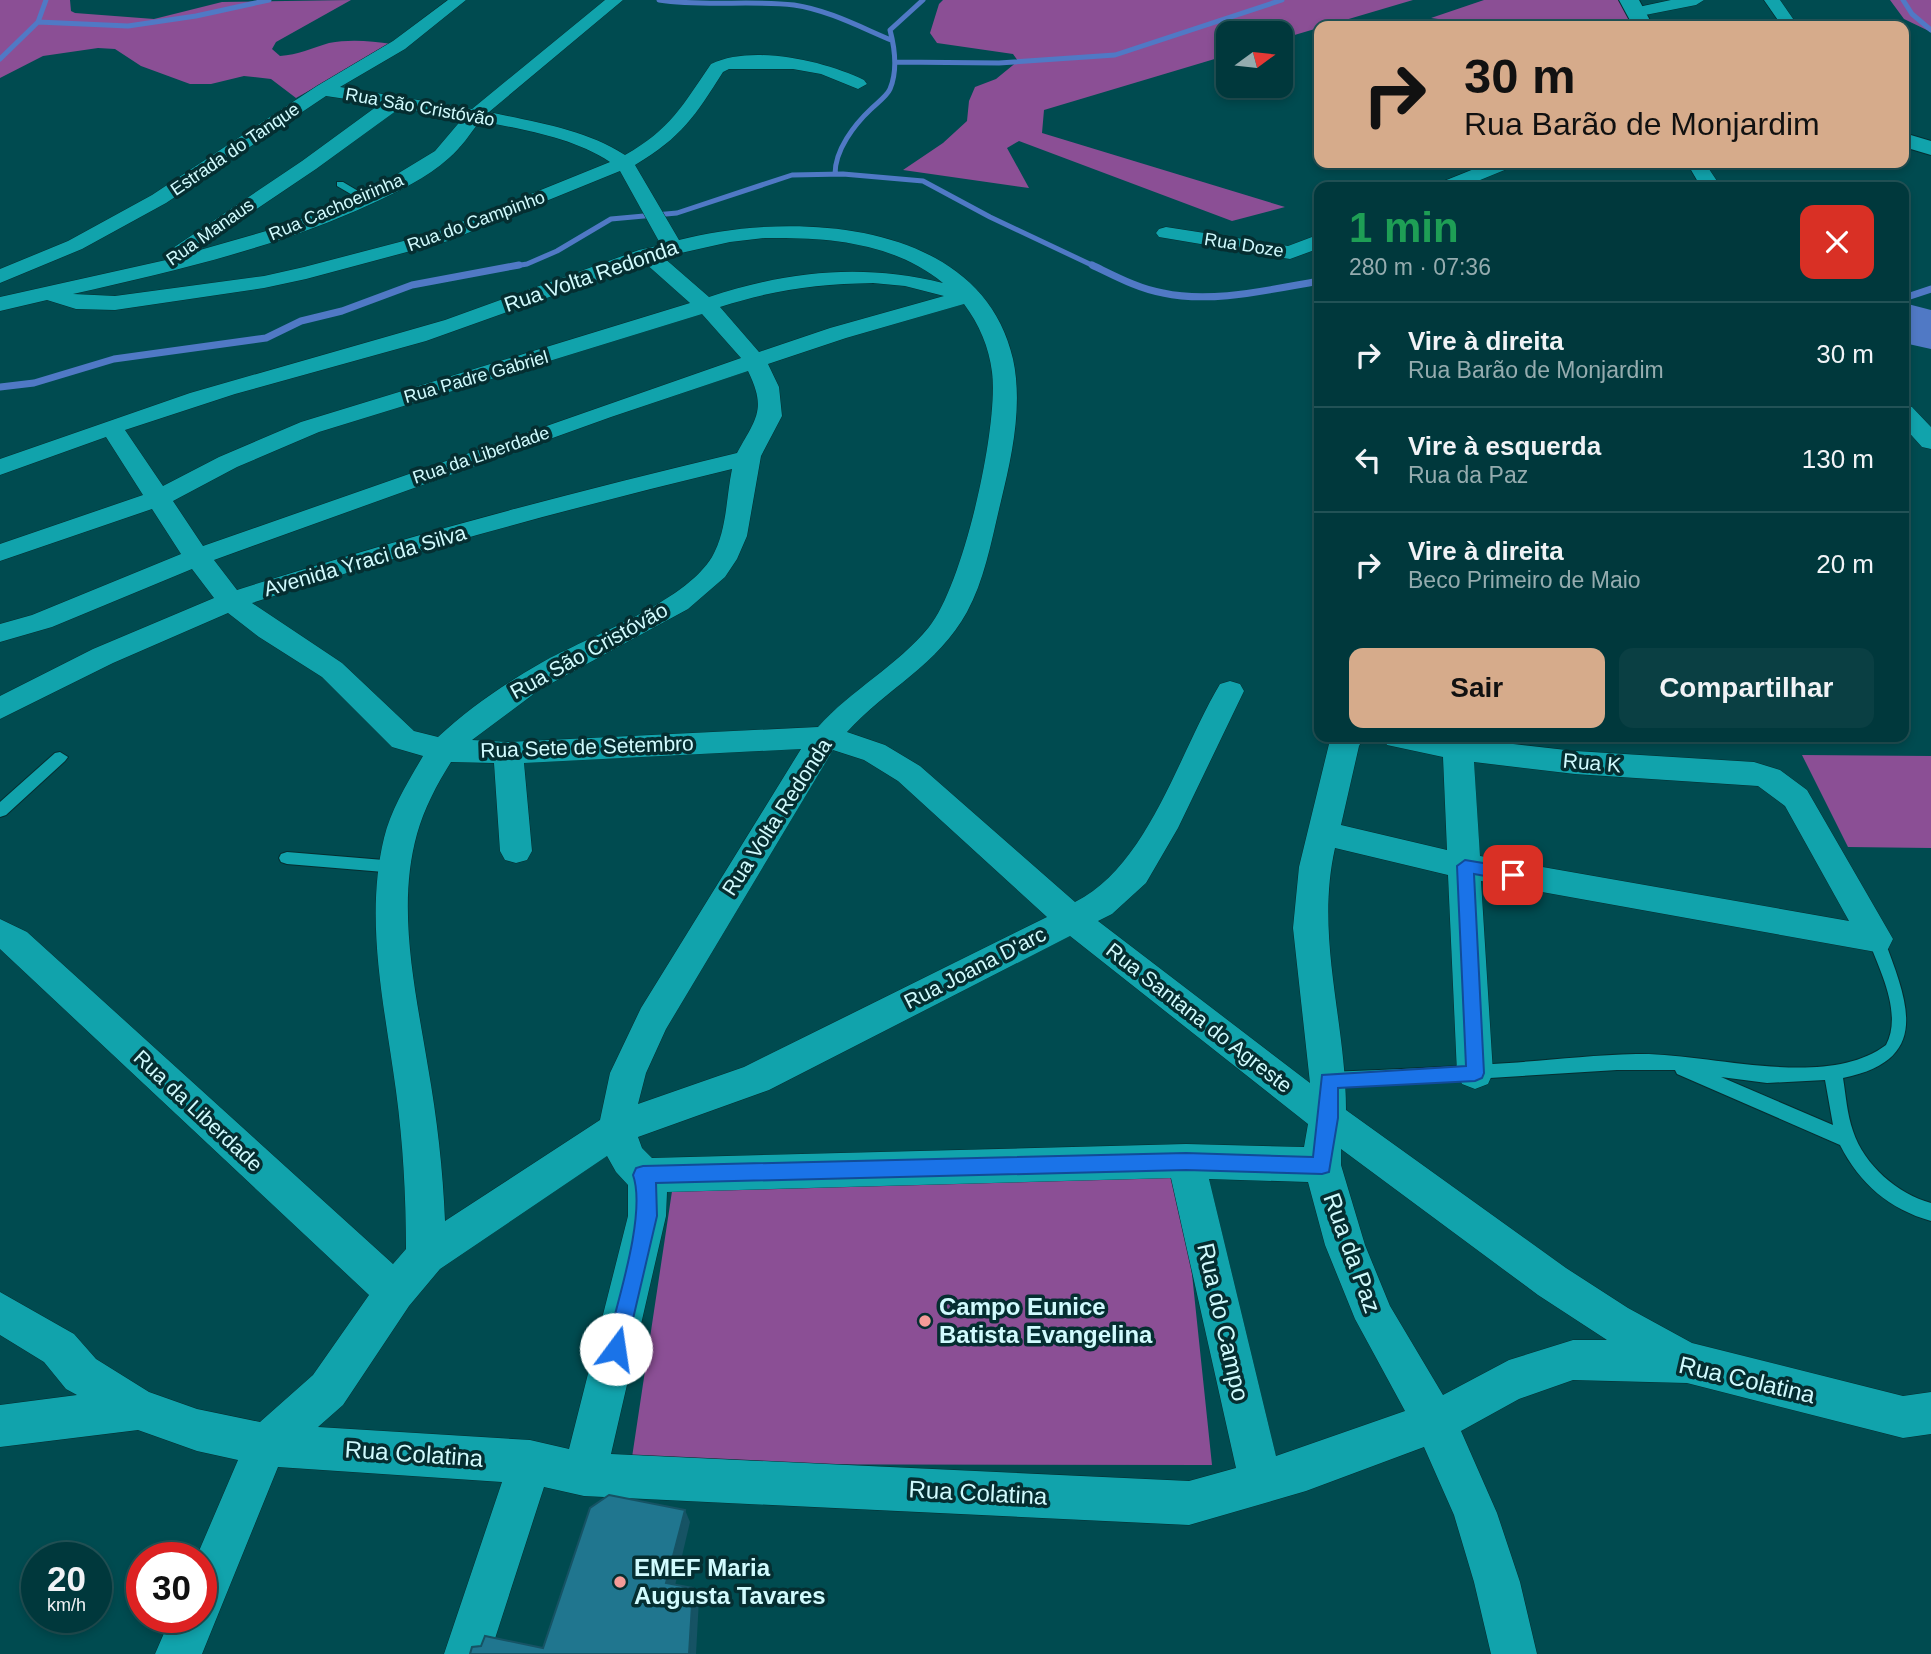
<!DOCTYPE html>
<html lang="pt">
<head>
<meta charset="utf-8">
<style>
  :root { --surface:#00383c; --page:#0a3f43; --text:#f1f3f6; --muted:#95acaf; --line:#225256; --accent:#d6ab8b }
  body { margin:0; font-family:Helvetica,sans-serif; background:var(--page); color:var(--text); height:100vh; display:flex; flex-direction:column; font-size:26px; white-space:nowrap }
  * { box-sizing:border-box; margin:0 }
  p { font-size:23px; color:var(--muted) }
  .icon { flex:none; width:38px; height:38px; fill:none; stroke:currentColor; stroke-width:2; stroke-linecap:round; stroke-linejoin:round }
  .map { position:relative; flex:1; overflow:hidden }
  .drawer { position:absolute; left:1314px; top:182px; width:595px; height:560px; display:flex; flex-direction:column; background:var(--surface); border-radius:14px; box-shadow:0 4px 10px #0003,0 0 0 2px var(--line) }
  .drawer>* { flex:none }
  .top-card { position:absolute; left:1314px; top:21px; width:595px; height:147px; border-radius:14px; box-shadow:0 4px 10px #0003,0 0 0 2px var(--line); background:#d6ab8b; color:#111; overflow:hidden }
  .needle { width:46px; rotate:75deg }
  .buttons { position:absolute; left:1216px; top:21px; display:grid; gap:14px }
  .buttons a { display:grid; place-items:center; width:77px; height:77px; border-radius:14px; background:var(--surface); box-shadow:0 4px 10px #0003,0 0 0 2px var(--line); font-size:35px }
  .speed { position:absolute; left:21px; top:1542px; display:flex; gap:14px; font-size:35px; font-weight:700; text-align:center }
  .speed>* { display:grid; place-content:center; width:91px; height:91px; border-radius:50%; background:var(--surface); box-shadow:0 4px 10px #0003,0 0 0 2px var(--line); line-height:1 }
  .speed small { font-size:18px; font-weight:400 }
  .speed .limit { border:10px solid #d22; background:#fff; color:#111 }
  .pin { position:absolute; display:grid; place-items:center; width:60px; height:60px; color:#fff; margin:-30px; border-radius:14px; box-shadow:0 4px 10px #0006 }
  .me { position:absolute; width:77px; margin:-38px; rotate:14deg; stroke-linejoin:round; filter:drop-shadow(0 0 5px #0008) }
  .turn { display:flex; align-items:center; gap:24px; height:147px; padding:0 35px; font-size:32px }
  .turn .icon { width:91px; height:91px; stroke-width:2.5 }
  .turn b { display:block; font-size:49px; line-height:60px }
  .round { display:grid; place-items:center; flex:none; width:74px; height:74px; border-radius:14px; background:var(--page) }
  .overview { display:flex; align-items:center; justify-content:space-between; height:119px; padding:0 35px }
  h1 { font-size:42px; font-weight:600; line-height:52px; color:#1e9e55 }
  .button { display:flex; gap:14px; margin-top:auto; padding:14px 35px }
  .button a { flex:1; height:80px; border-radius:14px; background:var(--accent); color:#111; font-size:28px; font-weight:600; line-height:80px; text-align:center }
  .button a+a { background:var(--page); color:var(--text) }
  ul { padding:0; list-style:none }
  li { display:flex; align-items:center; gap:21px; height:105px; padding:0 35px; border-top:2px solid var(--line) }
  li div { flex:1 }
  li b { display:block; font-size:26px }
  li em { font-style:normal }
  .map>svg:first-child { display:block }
  .green { fill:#8b4f95 }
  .water { fill:#5079c5 }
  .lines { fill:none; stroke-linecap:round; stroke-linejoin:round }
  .stream-far1 { stroke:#5079c5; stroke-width:5 }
  .stream { stroke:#5079c5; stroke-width:7 }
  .service-casing { stroke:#052e31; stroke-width:2 }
  .minor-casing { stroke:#052e31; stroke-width:1 }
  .tertiary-casing { stroke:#052e31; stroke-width:2 }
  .service { fill:#11a3ac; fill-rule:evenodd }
  .minor { fill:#11a3ac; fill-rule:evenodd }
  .tertiary { fill:#11a3ac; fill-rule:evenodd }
  .shaded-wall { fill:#165364 }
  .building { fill:#20768f; stroke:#165364; stroke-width:2 }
  .route { fill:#1a73e8; stroke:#114b97; stroke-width:2 }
  .poi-dot { fill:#f59b98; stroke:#052e31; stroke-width:2.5 }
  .labels { text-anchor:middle; stroke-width:7; stroke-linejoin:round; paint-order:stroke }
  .far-street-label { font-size:18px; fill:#d1fbfe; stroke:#052e31 }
  .street-label { font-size:21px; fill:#d1fbfe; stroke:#052e31 }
  .near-street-label { font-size:24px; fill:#d1fbfe; stroke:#052e31 }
  .near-poi-label { font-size:24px; font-weight:bold; fill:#d1fbfe; stroke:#052e31; text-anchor:start }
</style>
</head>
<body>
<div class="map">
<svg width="1931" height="1654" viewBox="0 0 1931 1654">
  <rect width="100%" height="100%" fill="#004b50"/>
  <!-- green -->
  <path class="green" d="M0 0H70L71 11 75 13 154 19 222 2 351 0 276 42 272 49 280 56C298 55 312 48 329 43 350 39 371 41 392 44L296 98 271 79 244 76 211 84H190L141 66 115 49 98 48 43 56 0 78Z
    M943 0H1413L1281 39V33H1228V55L1044 110 1042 133 1285 207 1232 221 1019 141 1007 148 1029 188 903 170 943 143 967 121 969 101 975 87 996 79 1018 61 1013 54 937 43 930 33 939 4Z
    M1484 0H1625L1639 26H1489L1431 18Z
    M1890 0H1931V32L1904 19Z
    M1802 755 1931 756V848L1848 847Z
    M1181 1169 1212 1465 631 1464 674 1178Z"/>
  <!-- water -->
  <path class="water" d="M1904 303 1931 310V349L1904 343Z"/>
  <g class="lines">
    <!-- stream-far1 -->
    <path class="stream-far1" d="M659 0C704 7 749 0 794 5 828 10 860 27 891 40
      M1903 0 1912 14 1931 30
      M38 22 128 26 196 16 269 0
      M0 59 38 22 46 0
      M895 62 999 63 1115 55 1282 0
      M835 174C835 150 854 125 871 109 877 103 887 96 890 89 898 70 895 49 890 30L923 0
      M509 267 527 264 557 251 611 219 677 213 792 175 843 174 923 181 990 217 1096 267"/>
    <!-- stream -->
    <path class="stream" d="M1092 265C1115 276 1139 289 1163 293 1213 304 1271 289 1320 281
      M1904 298 1931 289
      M0 387 34 383 114 359 266 338 301 321 342 311 412 285 519 265"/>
    <!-- service casing -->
    <g class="service-casing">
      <path id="service" d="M337 182H343L370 198 361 200 337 186Z
        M60 752 68 757 65 761 6 815 0 817V802L55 753Z
        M287 852 396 861 402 863 404 867 402 871 396 873 287 864 281 862 279 858 281 854Z
        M1876 932 1882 934 1884 939C1909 1005 1931 1060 1843 1078 1846 1096 1847 1114 1853 1131 1864 1165 1898 1194 1931 1203V1221C1889 1209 1860 1184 1840 1145L1677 1074 1675 1070H1617L1328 1088 1322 1086 1319 1080 1322 1074 1328 1072C1388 1070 1448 1067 1509 1063 1551 1060 1593 1055 1636 1054 1707 1052 1825 1091 1886 1045 1903 1013 1879 969 1868 939L1870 934ZM1721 1077 1767 1083 1825 1080 1833 1125Z"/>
    </g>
    <!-- minor casing -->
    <g class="minor-casing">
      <path id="minor" d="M448 0H466L405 49 340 87 472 109 605 0H623L489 112C534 122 585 129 625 155 671 129 682 106 711 64 752 44 825 61 864 80L867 84 858 89 821 74 793 69H729L723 72C695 116 682 137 635 165L679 240C791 211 981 218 1013 359 1023 405 1012 456 1001 501 992 538 985 579 967 612 938 665 886 689 847 732L885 745 920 766 1075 902C1149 865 1179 752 1220 684L1230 681 1240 684 1244 691 1178 828 1146 883 1112 914 1098 921 1310 1083 1293 928 1299 867 1329 744 1333 737H1364L1359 746 1341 825 1447 850 1443 757 1387 745 1383 737H1453L1575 751 1754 762 1780 770 1807 790 1893 939 1888 949 1876 952 1481 881 1493 1073 1488 1084 1475 1089 1462 1084 1457 1073 1448 875 1335 848C1315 937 1346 1021 1346 1110L1566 1268 1628 1308 1692 1343 1903 1396 1931 1392V1434L1903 1438 1687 1383 1573 1380 1519 1399 1461 1431 1497 1513 1520 1582 1537 1654H1491L1474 1582 1454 1515 1424 1447 1306 1491 1189 1525 584 1496 544 1487 490 1654H444L502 1482 278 1467 202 1654H155L171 1617H201V1558H196L238 1460 197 1451 138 1430 0 1447V1405L77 1395 66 1389 44 1362 0 1335V1292L74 1334 96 1359 149 1392 197 1409 260 1422 313 1375 369 1295 0 949V919L27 932 393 1264 406 1249C406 1196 403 1143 396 1091 385 1008 364 921 384 838 391 809 408 782 423 756L392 747 322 677 259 637 228 613 113 663 0 719V696L93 649 214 598 192 569 52 627 0 642V624L32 615 181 554 152 509 0 561V544L143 495 106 437 0 475V459L190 393 445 320 639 250 661 245 620 171 448 241 306 279 264 288 115 310 76 309 47 300 0 311V297L166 260 164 256 167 252 302 161 380 104 326 96 166 203 82 249 0 283V269L68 241 152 195 317 86 393 41ZM400 108 463 118 435 151 379 185 328 209 273 229 193 252 316 169ZM480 121C524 130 572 137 610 162L434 233 304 267 264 276 115 296 73 294C174 271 276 248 371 204 397 192 427 178 449 158 461 148 470 134 480 121ZM765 238C827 237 893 242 943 283 863 263 787 271 709 297L663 257 730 242ZM645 263 690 303 301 422 219 457 163 486 125 430 235 394 426 341ZM873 283 905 286 944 296 830 328 759 352 720 307C773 290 817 284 873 283ZM964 304C979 324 989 347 992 372 999 427 963 585 929 627 897 666 851 690 818 727L508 742 472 740 539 690 688 609 725 577 737 559 747 536 761 456 782 416 779 387 768 364 846 338ZM702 314 741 358 203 546 173 501 237 467 319 432ZM748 371C767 410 756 418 737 453 569 493 402 537 237 590L214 560 611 417ZM732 469C726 498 727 531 712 557 684 603 589 636 541 663 504 684 469 708 438 737L414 731 342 663 252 603C410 551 571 508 732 469ZM801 749 641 1008 610 1073 600 1120 445 1221C443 1170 437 1118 428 1067 416 993 396 909 417 834 424 809 437 784 451 762L494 763 500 851 505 860 516 863 527 860 532 851 524 763ZM833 750 864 760 898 781 1047 917 744 1067 638 1104 646 1073 666 1029ZM1474 762 1575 774 1758 786 1785 806 1849 921 1480 856ZM1070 936 1308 1124 1304 1147 1186 1144 652 1158 642 1148 638 1137 769 1090ZM1341 1149 1538 1295 1607 1340H1573L1509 1360 1443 1395 1390 1306 1365 1245 1341 1165ZM607 1156 616 1172 628 1185V1216L569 1449 530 1440 318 1427 343 1405 409 1306 440 1269ZM1171 1178 1236 1468 1189 1481 611 1454 666 1216 667 1192ZM1209 1179 1308 1182 1325 1245 1355 1319 1405 1411 1276 1456Z
        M1671 0H1704L1696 5 1635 17 1627 12 1629 9Z
        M1764 0H1780L1798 26H1782Z
        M1489 163H1515L1512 167 1463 187H1436L1439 183Z
        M1687 163H1705L1721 187H1701Z
        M1166 227 1288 246 1320 234V248L1290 259 1159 237 1156 233 1159 229Z
        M1904 405 1912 407 1931 427V449L1922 447 1904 427Z"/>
    </g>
    <!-- tertiary casing -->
    <g class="tertiary-casing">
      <path id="tertiary" d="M1619 0H1639L1653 26H1633Z
        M1904 133 1931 141V155L1904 147Z"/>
    </g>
    <!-- service -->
    <use href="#service" class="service"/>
    <!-- minor -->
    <use href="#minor" class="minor"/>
    <!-- tertiary -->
    <use href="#tertiary" class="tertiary"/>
  </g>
  <!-- shaded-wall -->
  <path class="shaded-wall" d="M685 1510 690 1522 673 1594 666 1583Z
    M693 1588 699 1599 696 1654H689Z"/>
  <!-- building -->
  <path class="building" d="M609 1495 685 1510 666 1583 693 1588 689 1654H470L472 1647 481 1646 485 1636 543 1648 590 1508Z"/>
  <!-- route -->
  <path class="route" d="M1465 860 1513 868 1521 875 1513 881 1474 874 1484 1073 1482 1078 1475 1081 1338 1088V1118L1329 1172 1322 1174 1186 1170 656 1183 657 1216 626 1349 623 1356 616 1359 609 1356 606 1349C616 1306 647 1214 633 1175L636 1168 643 1166 1186 1153 1313 1157 1322 1075 1466 1066 1457 866Z"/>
  <!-- markers -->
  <g class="poi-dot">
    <circle cx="925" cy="1321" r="7"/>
    <circle cx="620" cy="1582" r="7"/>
  </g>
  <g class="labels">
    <!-- far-street labels -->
    <g class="far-street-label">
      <text transform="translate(420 107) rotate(10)" y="6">Rua São Cristóvão</text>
      <text transform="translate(235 149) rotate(-34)" y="6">Estrada do Tanque</text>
      <text transform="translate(336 207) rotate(-23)" y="6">Rua Cachoeirinha</text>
      <text transform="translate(476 221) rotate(-20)" y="6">Rua do Campinho</text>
      <text transform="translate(210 232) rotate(-35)" y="6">Rua Manaus</text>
      <text transform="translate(1244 245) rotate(9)" y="6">Rua Doze</text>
      <text transform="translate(476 377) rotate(-16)" y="6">Rua Padre Gabriel</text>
      <text transform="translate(481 455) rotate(-19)" y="6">Rua da Liberdade</text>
    </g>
    <!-- street labels -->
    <g class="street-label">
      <text transform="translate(591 276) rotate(-19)" y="7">Rua Volta Redonda</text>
      <text transform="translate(365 561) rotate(-16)" y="7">Avenida Yraci da Silva</text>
      <text transform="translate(589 651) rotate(-29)" y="7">Rua São Cristóvão</text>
      <text transform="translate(587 747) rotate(-2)" y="7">Rua Sete de Setembro</text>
      <text transform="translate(1592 763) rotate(5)" y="7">Rua K</text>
      <text transform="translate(777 817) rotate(-57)" y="7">Rua Volta Redonda</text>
      <text transform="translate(975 968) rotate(-27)" y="7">Rua Joana D'arc</text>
      <text transform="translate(1199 1018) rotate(38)" y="7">Rua Santana do Agreste</text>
      <text transform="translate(198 1111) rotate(43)" y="7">Rua da Liberdade</text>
    </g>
    <!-- near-street labels -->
    <g class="near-street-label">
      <text transform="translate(1352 1253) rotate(70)" y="8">Rua da Paz</text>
      <text transform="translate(1223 1322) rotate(77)" y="8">Rua do Campo</text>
      <text transform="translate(1747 1380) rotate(13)" y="8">Rua Colatina</text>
      <text transform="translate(414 1454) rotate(4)" y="8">Rua Colatina</text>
      <text transform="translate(978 1493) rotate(3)" y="8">Rua Colatina</text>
    </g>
    <!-- near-poi labels -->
    <g class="near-poi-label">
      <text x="939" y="1315">Campo Eunice<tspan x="939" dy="28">Batista Evangelina</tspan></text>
      <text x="634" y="1576">EMEF Maria<tspan x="634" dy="28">Augusta Tavares</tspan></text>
    </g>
  </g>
</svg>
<div class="buttons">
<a><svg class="needle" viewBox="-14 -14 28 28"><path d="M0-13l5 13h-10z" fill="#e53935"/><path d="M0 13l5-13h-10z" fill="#95acaf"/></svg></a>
</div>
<div class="speed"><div>20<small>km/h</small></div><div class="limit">30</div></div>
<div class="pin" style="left:1513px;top:875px;background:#d93025"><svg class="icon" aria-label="arrive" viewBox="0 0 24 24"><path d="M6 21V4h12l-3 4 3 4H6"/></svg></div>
<svg class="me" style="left:616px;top:1349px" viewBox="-20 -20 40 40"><circle r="19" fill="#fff"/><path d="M0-13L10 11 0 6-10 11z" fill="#1a73e8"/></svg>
<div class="top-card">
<div class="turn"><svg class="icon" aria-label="right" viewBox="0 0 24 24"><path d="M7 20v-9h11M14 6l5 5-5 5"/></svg><div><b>30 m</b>Rua Barão de Monjardim</div></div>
</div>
<section class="drawer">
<div class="overview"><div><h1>1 min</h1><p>280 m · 07:36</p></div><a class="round" style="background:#d93025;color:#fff"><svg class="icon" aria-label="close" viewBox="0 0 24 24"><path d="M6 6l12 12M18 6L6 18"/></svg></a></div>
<ul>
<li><svg class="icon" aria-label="right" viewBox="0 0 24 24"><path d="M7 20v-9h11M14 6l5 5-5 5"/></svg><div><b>Vire à direita</b><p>Rua Barão de Monjardim</p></div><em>30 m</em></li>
<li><svg class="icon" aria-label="left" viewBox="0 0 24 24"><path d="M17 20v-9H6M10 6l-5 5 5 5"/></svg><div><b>Vire à esquerda</b><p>Rua da Paz</p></div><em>130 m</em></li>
<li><svg class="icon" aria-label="right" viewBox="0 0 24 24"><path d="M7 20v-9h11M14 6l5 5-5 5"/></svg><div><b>Vire à direita</b><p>Beco Primeiro de Maio</p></div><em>20 m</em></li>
</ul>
<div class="button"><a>Sair</a><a>Compartilhar</a></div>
</section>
</div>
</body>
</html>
